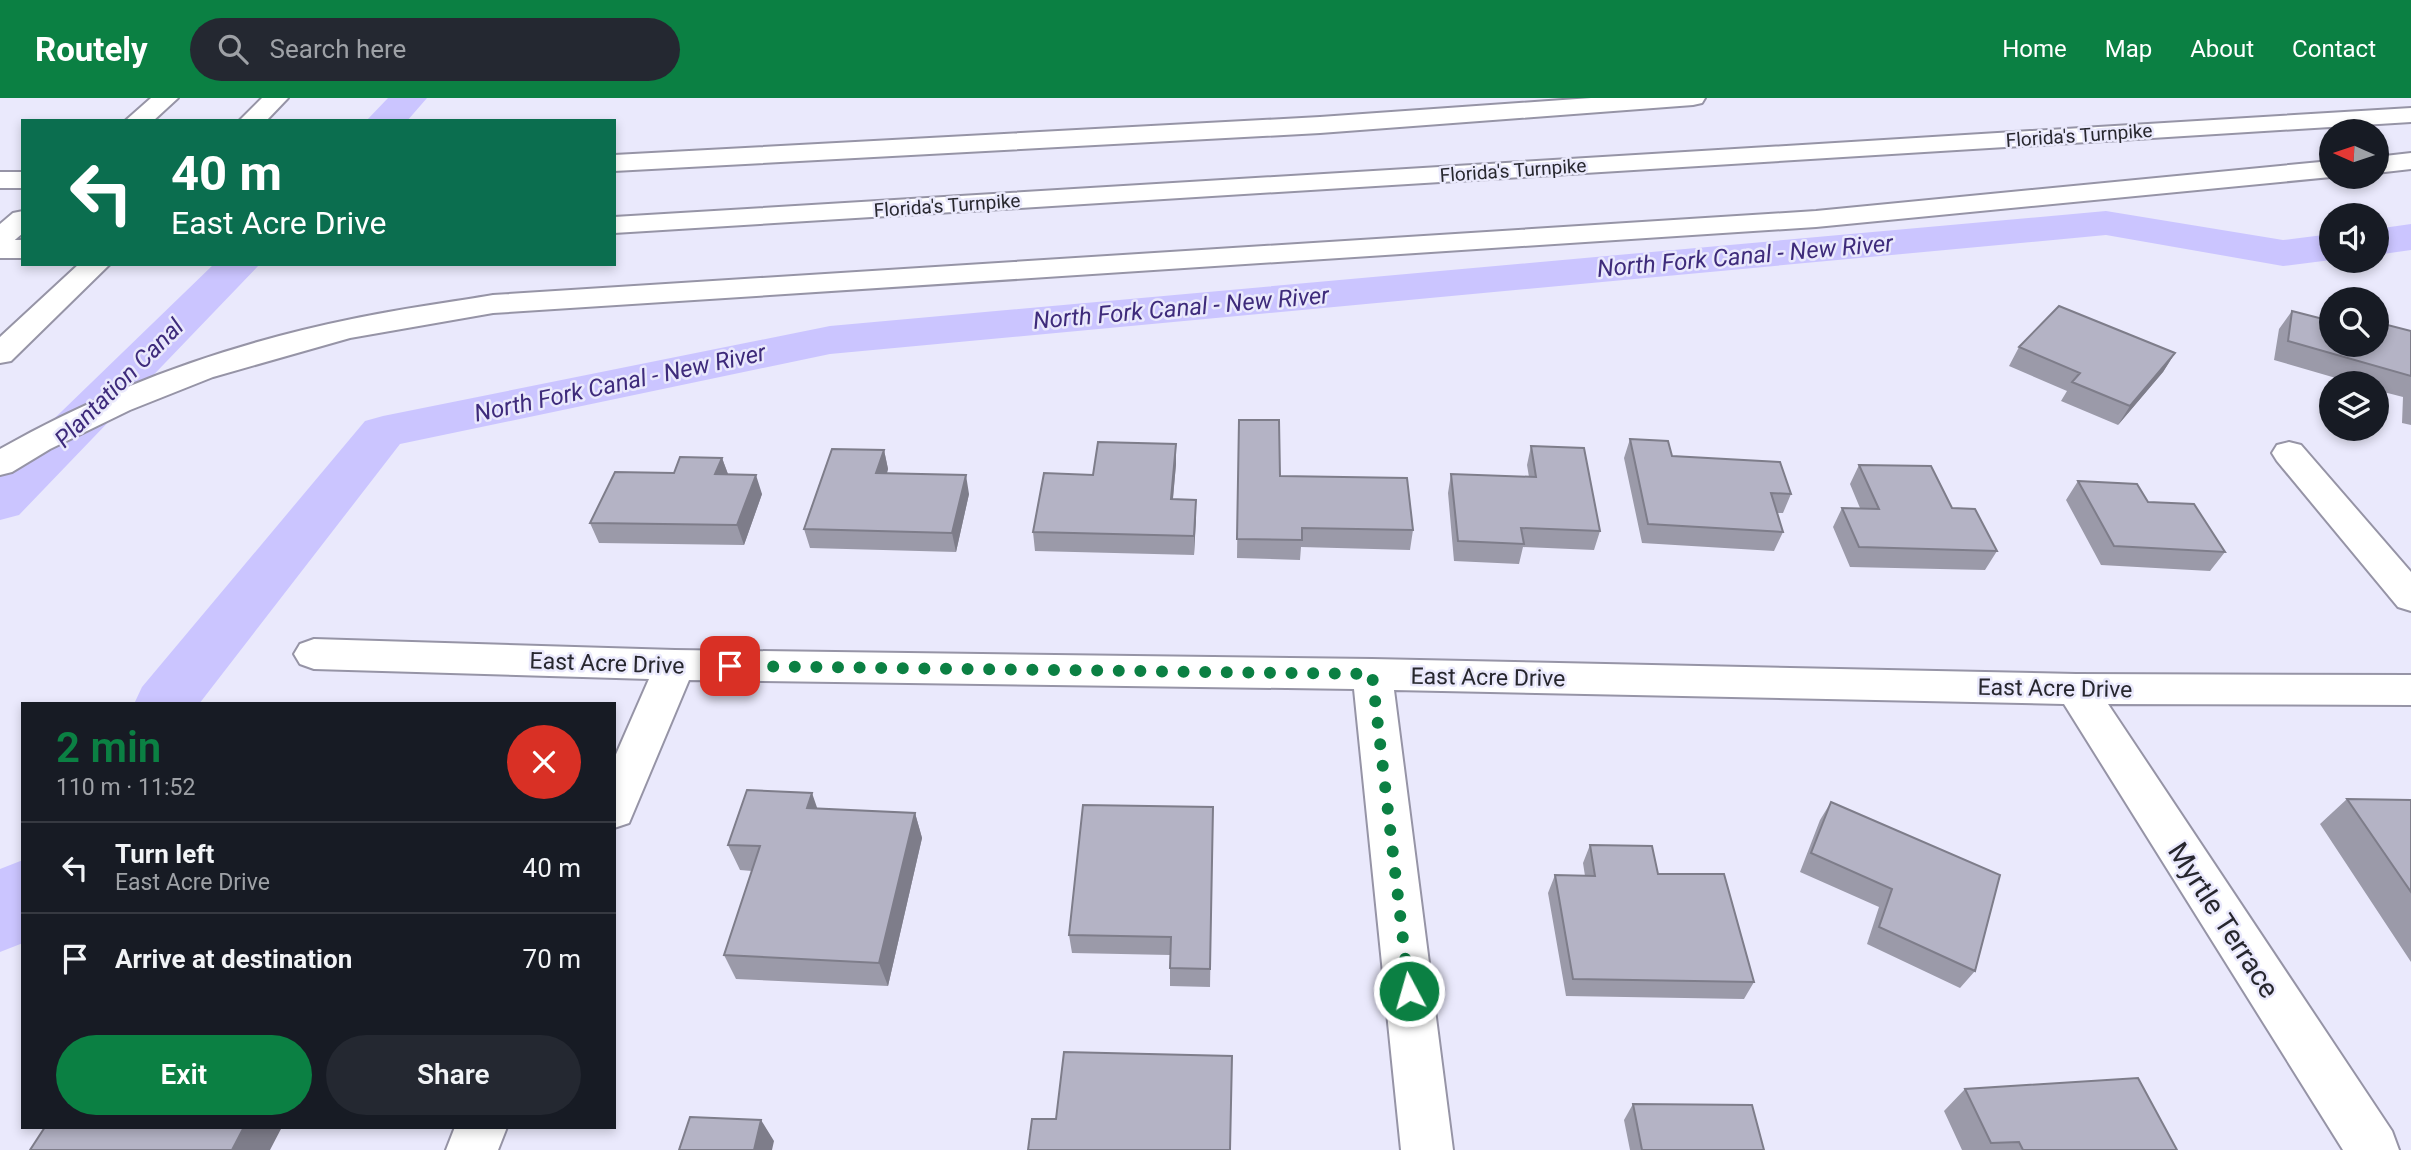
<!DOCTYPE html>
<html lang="en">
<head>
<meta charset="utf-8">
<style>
  :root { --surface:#171b24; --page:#242831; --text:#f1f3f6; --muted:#9ea1a6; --line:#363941; --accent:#0b8043 }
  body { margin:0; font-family:Roboto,sans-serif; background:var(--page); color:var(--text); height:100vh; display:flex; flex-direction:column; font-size:26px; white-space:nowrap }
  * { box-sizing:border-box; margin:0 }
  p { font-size:23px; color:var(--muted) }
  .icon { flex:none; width:38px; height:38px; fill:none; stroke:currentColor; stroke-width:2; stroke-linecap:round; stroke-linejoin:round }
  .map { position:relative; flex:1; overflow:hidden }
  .sheet { position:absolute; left:21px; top:604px; width:595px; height:427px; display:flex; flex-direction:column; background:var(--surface); border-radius:0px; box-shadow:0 4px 10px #0003 }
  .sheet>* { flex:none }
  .guide { position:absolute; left:21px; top:21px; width:595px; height:147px; border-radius:0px; box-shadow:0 4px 10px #0003; background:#0b6e4f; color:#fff; overflow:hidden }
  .needle { width:46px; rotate:273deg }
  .buttons { position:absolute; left:2319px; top:21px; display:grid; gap:14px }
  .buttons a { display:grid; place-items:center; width:70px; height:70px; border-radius:50%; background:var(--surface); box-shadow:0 4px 10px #0003; font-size:35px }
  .pin { position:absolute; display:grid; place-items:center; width:60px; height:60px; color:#fff; margin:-30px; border-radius:14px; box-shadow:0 4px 10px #0006 }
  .me { position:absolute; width:77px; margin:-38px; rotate:354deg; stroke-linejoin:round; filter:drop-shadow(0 0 5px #0008) }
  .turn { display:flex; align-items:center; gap:24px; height:147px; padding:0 35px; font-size:32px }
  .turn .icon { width:91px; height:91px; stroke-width:2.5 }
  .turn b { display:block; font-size:49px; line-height:60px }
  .round { display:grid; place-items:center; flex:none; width:74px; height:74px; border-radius:37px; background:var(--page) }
  .head { display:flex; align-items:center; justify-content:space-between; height:119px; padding:0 35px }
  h1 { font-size:42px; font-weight:600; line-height:52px; color:var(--accent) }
  .button { display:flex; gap:14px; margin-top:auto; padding:14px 35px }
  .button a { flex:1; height:80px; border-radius:42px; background:var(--accent); color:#fff; font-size:28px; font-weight:600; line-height:80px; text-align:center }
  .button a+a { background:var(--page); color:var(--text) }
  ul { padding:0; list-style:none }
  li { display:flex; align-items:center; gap:21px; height:91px; padding:0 35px; border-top:2px solid var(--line) }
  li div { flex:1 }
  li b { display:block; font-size:26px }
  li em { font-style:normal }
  header { display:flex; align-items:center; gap:42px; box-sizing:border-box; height:98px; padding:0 35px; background:var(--accent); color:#fff }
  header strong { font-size:33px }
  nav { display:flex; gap:38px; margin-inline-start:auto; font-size:24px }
  .search { width:490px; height:63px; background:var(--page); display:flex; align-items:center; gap:18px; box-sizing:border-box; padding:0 24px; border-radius:38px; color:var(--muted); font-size:26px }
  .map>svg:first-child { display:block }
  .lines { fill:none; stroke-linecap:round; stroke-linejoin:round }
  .canal { fill:#cbc5ff; fill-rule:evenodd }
  .minor-casing { stroke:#9694a6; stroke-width:4 }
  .trunk-casing { stroke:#9694a6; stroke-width:4 }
  .motorway-casing { stroke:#9694a6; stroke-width:4 }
  .minor { fill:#fff; fill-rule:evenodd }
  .trunk { fill:#fff; fill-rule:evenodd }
  .motorway { fill:#fff; fill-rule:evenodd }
  .wall { fill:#9b9aa9 }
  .shaded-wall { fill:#7e7d8a }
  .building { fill:#b4b3c5; stroke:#7e7d8a; stroke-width:2 }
  .route { stroke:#0b8043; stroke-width:12; stroke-dasharray:0 21.6 }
  .labels { text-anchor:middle; stroke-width:5; stroke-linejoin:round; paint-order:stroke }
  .far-street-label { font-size:19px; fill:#27272e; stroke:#eae9fc }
  .street-label { font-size:23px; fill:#27272e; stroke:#eae9fc }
  .water-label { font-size:24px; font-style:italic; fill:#3e2b7b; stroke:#eae9fc }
  .near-street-label { font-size:28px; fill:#27272e; stroke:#eae9fc }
</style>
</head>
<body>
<header>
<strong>Routely</strong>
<div class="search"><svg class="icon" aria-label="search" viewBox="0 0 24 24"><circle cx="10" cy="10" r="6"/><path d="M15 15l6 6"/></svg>Search here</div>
<nav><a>Home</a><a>Map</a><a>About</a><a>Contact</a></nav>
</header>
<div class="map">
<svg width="2411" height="1052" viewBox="0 0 2411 1052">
  <rect width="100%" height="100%" fill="#eae9fc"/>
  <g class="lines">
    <!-- canal -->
    <path class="canal" d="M388 0H427L407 23H366Z
      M2106 113 2283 142 2331 136V162L2283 168 2106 137 830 256 400 346 199 606H134L142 589 365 323 383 318 830 228Z
      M2411 126V152L2376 157V131Z
      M214 166H260L19 417 0 422V373Z
      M23 762V845L0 854V771Z"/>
    <!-- minor casing -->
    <g class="minor-casing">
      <path id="minor" d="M2289 344 2301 347 2411 474V513L2398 509 2277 363 2272 355 2277 347Z
        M314 541 675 552 1372 561 2076 576 2411 577V607L2108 606 2392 1033 2399 1052H2343L2064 606 1394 592 1453 1052H1401L1354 591 689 582 629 725 614 730V661L649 581 314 571 300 566 294 556 300 546Z
        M455 1029H507L498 1052H446Z"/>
    </g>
    <!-- trunk casing -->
    <g class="trunk-casing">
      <path id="trunk" d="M151 0H178L153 23H125Z
        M262 0H288L266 23H239Z
        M23 113V135L10 146 0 148V126L13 115Z
        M79 166H110L11 263 0 265V239Z"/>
    </g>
    <!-- motorway casing -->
    <g class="motorway-casing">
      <path id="motorway" d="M1591 0H1705L1702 5 1693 7 1320 35 614 73V57L1320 19Z
        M2411 10V24L614 135V119Z
        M2411 55V71L2376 75V59Z
        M2331 63V79L1816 129 493 215 350 240 213 279 130 312 50 351 12 374 0 377V351C109 289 229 246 352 221 399 211 446 205 493 197L1816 113Z
        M0 74H23V90H0Z
        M0 142H23V160H0Z"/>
    </g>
    <!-- minor -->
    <use href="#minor" class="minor"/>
    <!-- trunk -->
    <use href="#trunk" class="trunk"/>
    <!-- motorway -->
    <use href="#motorway" class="motorway"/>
  </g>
  <!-- wall -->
  <path class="wall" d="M2292 213 2331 247 2411 233V327L2402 325 2403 299 2376 292V285H2353L2274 262 2279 231Z
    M2019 249 2175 255 2163 274 2118 327 2061 303 2067 293 2009 268Z
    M1239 322 1280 378 1413 432 1410 452 1301 449 1300 462 1237 460Z
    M1630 341 1672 358 1791 396 1783 415H1777L1783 434 1774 453 1642 445 1624 360Z
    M1176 346V366L1173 401 1196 402 1194 457 1035 453 1033 434 1093 377Z
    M1531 348 1600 433 1594 452 1523 449 1519 466 1454 463 1448 395 1451 376 1529 379 1527 367Z
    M884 352 888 371 887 375 969 396 956 454 810 450 804 431Z
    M722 360 728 376 762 396 744 447 599 445 590 425 674 375Z
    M1859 367 1952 410 1997 453 1985 472 1850 469 1833 429 1842 410H1860L1850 386Z
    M2078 383 2148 404 2225 454 2210 473 2101 467 2066 402Z
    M2347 701 2411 702V864L2320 726Z
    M1831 704 1975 873 1960 890 1867 846 1879 809 1800 774 1820 722Z
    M1213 709 1210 889 1170 888V857L1072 855 1069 837Z
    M817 711 915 715 922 740 888 888 736 881 724 857 752 773 740 772 728 747Z
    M1590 747 1658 776 1754 884 1744 901 1566 898 1548 795 1555 777 1585 778 1583 765Z
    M1965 991 2177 1052H1962L1944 1013Z
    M1633 1006 1764 1052H1630L1624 1022Z"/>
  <!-- shaded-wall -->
  <path class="shaded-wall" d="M2175 255 2163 274 2118 327 2130 308Z
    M1176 346V366L1171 421V401Z
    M884 352 888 371 881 394 876 375Z
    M722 360 729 379 715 376Z
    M756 377 762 396 744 447 737 427Z
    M966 377 969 396 956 454 952 435Z
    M1196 402V421L1194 457V438Z
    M812 695 821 721 807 710Z
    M915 715 922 740 888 888 879 865Z
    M761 1022 774 1043 772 1052H754Z
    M244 1029H282L270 1052H232Z"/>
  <!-- building -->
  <path class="building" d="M2059 208 2175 255 2130 308 2072 284 2080 275 2019 249Z
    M2292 213 2331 223V247H2376V224L2411 233V278L2288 243Z
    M1239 322H1279L1280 378 1407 380 1413 432 1302 430V442L1237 441Z
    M1630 341 1668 343 1672 358 1780 364 1791 396 1771 395 1783 434 1648 426Z
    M1098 344 1176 346 1171 401 1196 402 1194 438 1033 434 1044 375 1093 377Z
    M1531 348 1584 350 1600 433 1521 430 1524 446 1458 443 1451 376 1536 379Z
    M832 351 884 352 876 375 966 377 952 435 804 431Z
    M680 359 722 360 715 376 756 377 737 427 590 425 615 374 674 375Z
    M1859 367 1931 368 1952 410 1975 411 1997 453 1859 449 1842 410 1879 411Z
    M2078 383 2137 386 2148 404 2194 406 2225 454 2114 448Z
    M747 692 812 695 807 710 915 715 879 865 724 857 760 748 728 747Z
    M2347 701 2411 702V794Z
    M1831 704 2000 777 1975 873 1879 829 1892 791 1811 755Z
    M1083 707 1213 709 1210 871 1170 870 1171 839 1069 837Z
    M1590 747 1652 748 1658 776H1724L1754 884 1573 881 1555 777 1595 778Z
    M1064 954 1232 958 1230 1052H1028L1032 1021H1056Z
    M2138 980 2177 1052H2023L2019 1044 1991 1045 1965 991Z
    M1633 1006 1752 1007 1764 1052H1642Z
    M690 1019 761 1022 754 1052H679Z
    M45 1029H244L232 1052H30Z"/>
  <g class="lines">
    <!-- route -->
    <path class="route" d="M730 568 1372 576 1409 893"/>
  </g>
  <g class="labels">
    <!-- far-street labels -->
    <g class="far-street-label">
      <text transform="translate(2079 37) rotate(-4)" y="7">Florida's Turnpike</text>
      <text transform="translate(1513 72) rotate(-4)" y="7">Florida's Turnpike</text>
      <text transform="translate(947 107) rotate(-4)" y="7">Florida's Turnpike</text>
    </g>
    <!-- street labels -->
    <g class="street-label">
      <text transform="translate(607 565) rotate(2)" y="8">East Acre Drive</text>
      <text transform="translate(1488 579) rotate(1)" y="8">East Acre Drive</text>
      <text transform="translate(2055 590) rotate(1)" y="8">East Acre Drive</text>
    </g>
    <!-- water labels -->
    <g class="water-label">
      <text transform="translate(1745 158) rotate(-5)" y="8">North Fork Canal - New River</text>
      <text transform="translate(1181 210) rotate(-5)" y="8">North Fork Canal - New River</text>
      <text transform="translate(119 285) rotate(-45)" y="8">Plantation Canal</text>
      <text transform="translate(620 285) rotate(-12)" y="8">North Fork Canal - New River</text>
    </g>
    <!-- near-street labels -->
    <g class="near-street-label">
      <text transform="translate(2224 822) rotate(57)" y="10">Myrtle Terrace</text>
    </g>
  </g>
</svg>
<div class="buttons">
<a><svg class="needle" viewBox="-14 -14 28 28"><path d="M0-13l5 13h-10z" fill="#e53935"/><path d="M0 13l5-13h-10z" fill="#9ea1a6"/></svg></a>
<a><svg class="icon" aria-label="sound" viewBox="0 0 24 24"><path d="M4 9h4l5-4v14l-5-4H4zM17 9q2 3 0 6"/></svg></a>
<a><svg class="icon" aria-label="search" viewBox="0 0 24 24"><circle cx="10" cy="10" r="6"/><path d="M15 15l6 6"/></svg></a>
<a><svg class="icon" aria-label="layers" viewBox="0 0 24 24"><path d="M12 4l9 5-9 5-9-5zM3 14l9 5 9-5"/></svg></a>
</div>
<div class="pin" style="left:730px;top:568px;background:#d93025"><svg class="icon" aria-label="arrive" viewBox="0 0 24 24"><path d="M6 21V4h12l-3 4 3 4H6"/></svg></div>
<svg class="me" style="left:1409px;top:893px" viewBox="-20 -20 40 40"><circle r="17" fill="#0b8043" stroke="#fff" stroke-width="3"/><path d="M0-11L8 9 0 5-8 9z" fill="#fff"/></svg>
<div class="guide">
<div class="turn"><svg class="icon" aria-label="left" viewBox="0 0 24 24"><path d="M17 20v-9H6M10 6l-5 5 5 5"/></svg><div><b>40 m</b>East Acre Drive</div></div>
</div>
<section class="sheet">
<div class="head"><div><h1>2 min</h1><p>110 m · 11:52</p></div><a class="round" style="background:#d93025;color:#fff"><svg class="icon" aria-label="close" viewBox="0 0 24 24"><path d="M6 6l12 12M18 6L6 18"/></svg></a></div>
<ul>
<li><svg class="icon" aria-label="left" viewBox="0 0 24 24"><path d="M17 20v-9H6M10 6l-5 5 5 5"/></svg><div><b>Turn left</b><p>East Acre Drive</p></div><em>40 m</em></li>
<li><svg class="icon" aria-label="arrive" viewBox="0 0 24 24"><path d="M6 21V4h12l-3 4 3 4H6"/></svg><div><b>Arrive at destination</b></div><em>70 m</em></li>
</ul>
<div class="button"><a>Exit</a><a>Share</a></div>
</section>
</div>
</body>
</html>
